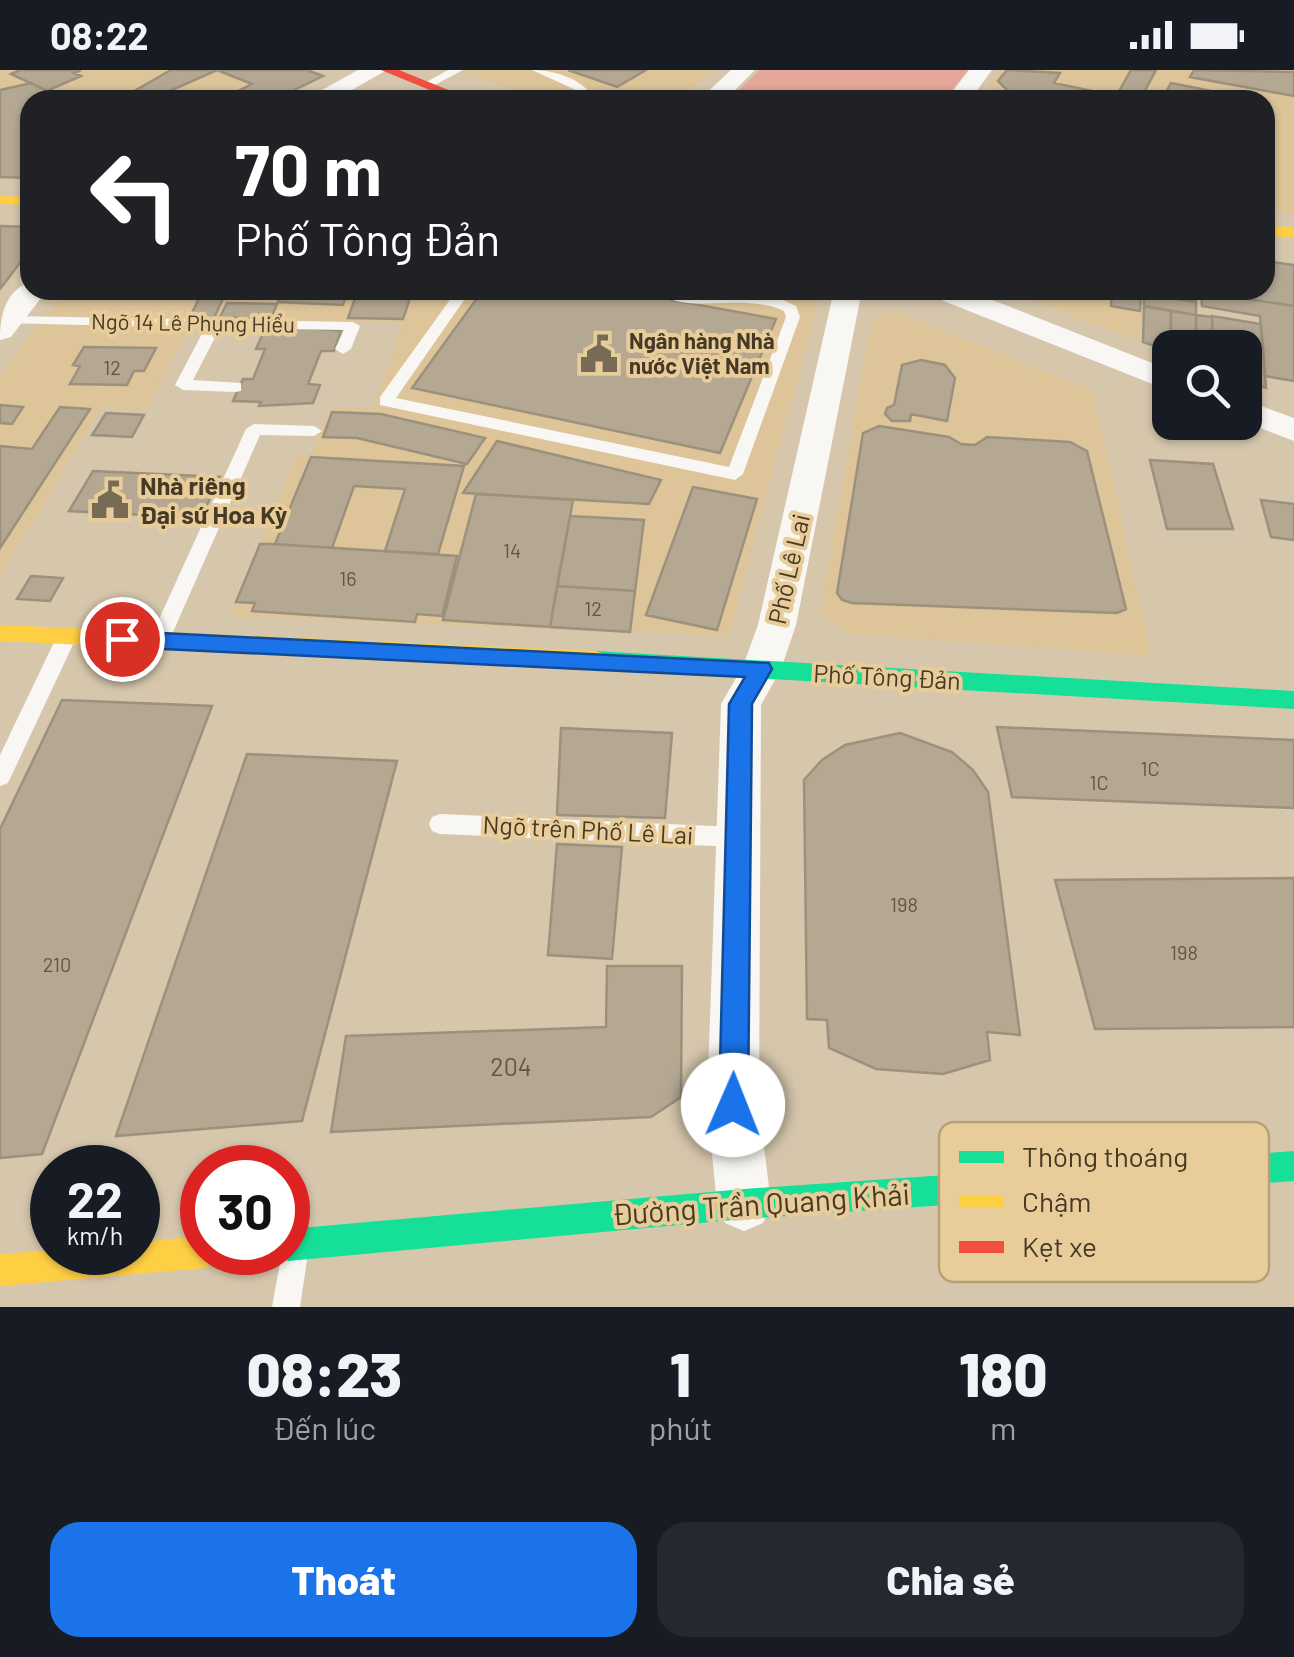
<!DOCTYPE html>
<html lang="vi">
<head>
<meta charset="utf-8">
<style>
  :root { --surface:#171b24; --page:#242831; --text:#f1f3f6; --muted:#9ea1a6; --accent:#1a73e8 }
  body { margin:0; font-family:Barlow,sans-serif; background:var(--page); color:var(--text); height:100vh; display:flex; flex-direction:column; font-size:38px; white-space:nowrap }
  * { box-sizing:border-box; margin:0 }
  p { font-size:32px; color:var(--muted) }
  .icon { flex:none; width:55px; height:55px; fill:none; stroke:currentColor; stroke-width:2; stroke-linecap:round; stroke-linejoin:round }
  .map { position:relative; height:1237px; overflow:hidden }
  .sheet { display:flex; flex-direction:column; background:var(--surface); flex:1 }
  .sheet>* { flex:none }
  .top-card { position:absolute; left:20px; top:20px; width:1255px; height:210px; border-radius:30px; box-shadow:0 2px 8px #0004; background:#202124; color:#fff; overflow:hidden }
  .tools { position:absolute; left:1152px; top:260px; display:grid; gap:20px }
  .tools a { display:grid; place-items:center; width:110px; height:110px; border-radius:20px; background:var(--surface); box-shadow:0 2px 8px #0004; font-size:50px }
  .speed { position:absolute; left:30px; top:1075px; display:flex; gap:20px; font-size:50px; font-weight:700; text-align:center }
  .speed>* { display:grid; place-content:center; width:130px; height:130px; border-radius:50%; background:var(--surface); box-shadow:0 2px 8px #0004; line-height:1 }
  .speed small { font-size:25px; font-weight:400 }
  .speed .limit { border:15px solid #d22; background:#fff; color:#111 }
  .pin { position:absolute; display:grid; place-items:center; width:85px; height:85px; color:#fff; margin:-42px; border:5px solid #fff; border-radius:50%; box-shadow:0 2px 10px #0007 }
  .me { position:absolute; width:110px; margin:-55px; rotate:1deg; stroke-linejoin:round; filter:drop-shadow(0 0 8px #0008) }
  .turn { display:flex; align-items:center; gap:35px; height:210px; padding:0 50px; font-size:45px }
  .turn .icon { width:130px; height:130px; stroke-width:2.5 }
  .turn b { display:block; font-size:70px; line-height:85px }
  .eta { display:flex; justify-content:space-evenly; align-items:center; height:170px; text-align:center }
  .eta b { font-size:60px; font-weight:800; line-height:70px }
  .action { display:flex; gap:20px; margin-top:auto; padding:20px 50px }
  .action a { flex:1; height:115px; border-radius:30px; background:var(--accent); color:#fff; font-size:40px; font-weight:800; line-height:115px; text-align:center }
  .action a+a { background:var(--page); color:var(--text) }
  .status { display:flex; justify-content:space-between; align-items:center; height:70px; padding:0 50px; background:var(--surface); direction:ltr }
  .status svg { height:28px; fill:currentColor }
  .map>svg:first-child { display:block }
  .built { fill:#ddc499 }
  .green { fill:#e4a79a }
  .building { fill:#b4a893; stroke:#9c917c; stroke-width:2.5 }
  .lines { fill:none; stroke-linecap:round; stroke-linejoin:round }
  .lane { fill:#f9f7f3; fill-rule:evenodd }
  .street { fill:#f9f7f3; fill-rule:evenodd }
  .fast { fill:#16e098; fill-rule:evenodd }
  .slow { fill:#ffcf43; fill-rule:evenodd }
  .jam { fill:#f24e42; fill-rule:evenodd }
  .route { fill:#1a73e8; stroke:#114b97; stroke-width:2.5 }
  .labels { text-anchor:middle; stroke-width:8; stroke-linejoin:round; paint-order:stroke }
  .number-label { font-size:20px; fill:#625641 }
  .far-street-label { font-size:22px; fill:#463a26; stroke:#e8cc9a }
  .far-poi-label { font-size:22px; font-weight:bold; fill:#463a26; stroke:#e8cc9a; text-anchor:start }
  .poi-label { font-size:25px; font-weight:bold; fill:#463a26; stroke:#e8cc9a; text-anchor:start }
  .street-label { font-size:25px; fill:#463a26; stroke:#e8cc9a }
  .near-number-label { font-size:25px; fill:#625641 }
  .near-street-label { font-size:30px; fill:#463a26; stroke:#e8cc9a }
  .key { fill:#e8cc9a; stroke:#b7a077; stroke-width:2.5 }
  .key-label { font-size:28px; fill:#463a26 }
</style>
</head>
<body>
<div class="status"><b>08:22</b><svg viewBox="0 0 49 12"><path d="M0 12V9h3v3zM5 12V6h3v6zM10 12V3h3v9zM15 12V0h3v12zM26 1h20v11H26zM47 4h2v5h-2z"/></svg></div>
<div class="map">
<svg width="1294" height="1237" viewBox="0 0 1294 1237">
  <rect width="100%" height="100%" fill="#d6c7ac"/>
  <!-- built -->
  <path class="built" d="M0 0H312L326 6 277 30H30V109L0 108Z
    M456 0H713L678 30H540Z
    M1000 0H1294V143L1265 142V30H977Z
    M66 220H797L820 224 729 566 230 546 297 384 311 385 330 338H373L403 252 46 246Z
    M1006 220H1142L1139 271Z
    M897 242 1094 321 1151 586 850 564 819 546 871 251 882 244Z
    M39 254 190 257 146 340 102 338 0 507V306Z"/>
  <!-- green -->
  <path class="green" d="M760 0H968L944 30H728Z"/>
  <!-- building -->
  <path class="building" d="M20 0H81L74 3 81 6 47 21 11 4Z
    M171 0H217L154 28 143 29 131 23Z
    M217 0H307L323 6 282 26 273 23 259 30H200L214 24 224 28 252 14Z
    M568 0H646L617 17Z
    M1007 0 1060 3 1054 13 1130 29 1050 30 1008 21 998 11Z
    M1131 0H1156L1140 30 1117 25Z
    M1194 0 1294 2V26L1190 7Z
    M31 13 62 28 30 30V108L0 107V20Z
    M1171 13 1226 24 1224 30H1162Z
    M0 156 30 157V180L0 219Z
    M1265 191 1294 195V236L1195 221 1265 220Z
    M203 220H227L214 248 190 247Z
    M284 220H348L343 235 278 232Z
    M358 220H413L403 249 348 248Z
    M483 220H669L671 230 776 249 720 383 412 318Z
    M1112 220H1141L1140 241 1111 236Z
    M1145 220 1195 223 1196 232 1144 224Z
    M1201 222 1294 236V311L1265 306 1260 246 1202 236Z
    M1144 224 1196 232V245L1144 236Z
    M227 233 277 234 271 249 220 247Z
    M1144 236 1171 241 1170 281 1143 272Z
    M1171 241 1196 245V278H1171Z
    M1196 245 1212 247 1213 278H1196Z
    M1212 246 1261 254 1266 318 1245 310V278H1213Z
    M291 256 341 261 334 281H321L308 314 320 315 313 333 259 336 261 332 233 331 243 309H253L265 279H256L265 259 289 260Z
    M84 277 156 278 144 301H134L127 315 70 314 80 296 73 295Z
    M921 290 945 295 955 308 947 351 911 344 910 351H892L885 344 887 338 894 335 902 295Z
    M0 335 23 337 12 354 0 353Z
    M60 337 90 339 0 478V376L32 379Z
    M332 342 381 344 485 368 467 394 357 368 323 367Z
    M106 343 144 345 132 367 92 365Z
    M879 356 949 367 961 374 975 375 987 367 1070 372 1087 381 1126 539 1117 543 852 533 842 530 837 523 863 363Z
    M497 371 661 410 649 434 463 423Z
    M311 387 464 396 438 484 385 481 405 419 354 416 332 478 275 474Z
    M1150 390 1213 394 1233 459H1167Z
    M93 401 220 407 201 448 69 441Z
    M693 417 757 429 717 560 646 545Z
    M476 424 573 430 550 557 443 550Z
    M1261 430 1294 434V470L1271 467Z
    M570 446 644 450 635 521 557 516Z
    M260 474H275L457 486 442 546 417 544 415 552 252 541 255 533 236 532Z
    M31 506 63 508 50 531 17 529Z
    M557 516 635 521 630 562 550 557Z
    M62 630 212 636 42 1084 0 1088V759Z
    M997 657 1294 670V738L1012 727Z
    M561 658 672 663 665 748 557 745Z
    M900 663 952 682 973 700 988 722 1020 965 987 962 990 990 943 1004 876 999 829 978 827 950 807 949 804 710 822 690 845 675Z
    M247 684 397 691 302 1051 116 1066Z
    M557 774 622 777 612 889 548 885Z
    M1294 808V957L1095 959 1055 810Z
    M607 896H682L681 1027 651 1047 331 1062 346 966 606 957Z"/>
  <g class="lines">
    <!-- lane -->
    <path class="lane" d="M448 0H463L431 17 421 15Z
      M532 0C555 0 584 9 595 30H583L578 21Z
      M457 220H471L396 328 729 397 786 247 784 241C747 223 690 243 664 226L671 222 749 223 783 230 796 236 800 247 743 404 735 410 380 335V327Z
      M9 246 353 252 360 256 351 279 343 284 335 279 344 260 220 258 193 310 241 313V321L235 322 183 320 175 315 205 258 4 253 2 250Z
      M254 354 314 356 322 361 314 366 260 365 169 571 159 578 152 576 149 571 246 359Z
      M67 559 77 566 8 713 0 716V685L57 566Z
      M440 744 736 757 744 760 747 767 744 774 736 777 440 764 432 761 429 754 432 747Z
      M293 1176 303 1180 307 1190 300 1237H272L282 1182H288V1178Z"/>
    <!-- street -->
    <path class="street" d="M358 0H387L334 30H304Z
      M731 0H755L725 30H699Z
      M969 0H992L970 30H946Z
      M30 212V220H47L11 267 0 270C0 246 5 221 30 212Z
      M834 220H862L796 555 781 599 761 635 759 1035 771 1134 763 1153 744 1161 725 1153 717 1134 707 1035 721 634 743 596 758 555Z
      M927 220H967L1170 300V321L931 226Z
      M1245 330 1294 348V371L1245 352Z"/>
    <!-- fast -->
    <path class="fast" d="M596 581 1294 621V639L596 599 588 596 585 590 588 584Z
      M1294 1081V1111L744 1149 288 1191 275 1182H288V1159L744 1119Z"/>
    <!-- slow -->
    <path class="slow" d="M0 126 30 127V135L0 134Z
      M1265 156 1294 157V167L1265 166Z
      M0 555 596 581 604 584 607 590 604 596 596 599 0 571Z
      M202 1166V1182H219L215 1193 204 1198 0 1216V1184L52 1180V1182H138V1172Z"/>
    <!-- jam -->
    <path class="jam" d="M381 0H399L473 30H454Z"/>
  </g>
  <!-- route -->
  <path class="route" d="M122 561 769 593 772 599 752 634 748 1035 744 1045 733 1050 723 1045 719 1035 729 634 745 607 122 577 112 569Z"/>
  <!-- icons -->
  <defs>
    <g id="civic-bare" transform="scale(3)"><path d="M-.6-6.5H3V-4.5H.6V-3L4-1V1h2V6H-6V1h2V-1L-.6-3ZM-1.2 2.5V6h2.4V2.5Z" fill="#786b55" stroke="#e8cc9a" stroke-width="2.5" paint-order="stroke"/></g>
  </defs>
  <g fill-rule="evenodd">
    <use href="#civic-bare" x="599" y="284"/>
    <use href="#civic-bare" x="110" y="430"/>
  </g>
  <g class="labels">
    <!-- number labels -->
    <g class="number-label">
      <text x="112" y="305">12</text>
      <text x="512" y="488">14</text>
      <text x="348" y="516">16</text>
      <text x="593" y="546">12</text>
      <text x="1150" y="706">1C</text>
      <text x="1099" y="720">1C</text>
      <text x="904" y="842">198</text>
      <text x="1184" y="890">198</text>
      <text x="57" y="902">210</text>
    </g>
    <!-- far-street labels -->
    <g class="far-street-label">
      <text transform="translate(193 253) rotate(1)" y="8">Ngõ 14 Lê Phụng Hiểu</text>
    </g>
    <!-- far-poi labels -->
    <g class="far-poi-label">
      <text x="629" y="279">Ngân hàng Nhà<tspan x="629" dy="25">nước Việt Nam</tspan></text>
    </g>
    <!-- poi labels -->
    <g class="poi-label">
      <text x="140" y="425">Nhà riêng<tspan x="140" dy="29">Đại sứ Hoa Kỳ</tspan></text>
    </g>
    <!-- street labels -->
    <g class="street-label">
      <text transform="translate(789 499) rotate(-77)" y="9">Phố Lê Lai</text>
      <text transform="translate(887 607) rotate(3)" y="9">Phố Tông Đản</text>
      <text transform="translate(588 760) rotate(3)" y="9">Ngõ trên Phố Lê Lai</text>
    </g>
    <!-- near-number labels -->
    <g class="near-number-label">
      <text x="511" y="1006">204</text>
    </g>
    <!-- near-street labels -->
    <g class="near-street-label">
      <text transform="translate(761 1135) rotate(-4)" y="10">Đường Trần Quang Khải</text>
    </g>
  </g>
  <!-- legend -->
  <rect x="939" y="1052" width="330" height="160" rx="15" class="key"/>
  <rect x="959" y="1081" width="45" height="12" fill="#16e098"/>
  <rect x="959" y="1126" width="45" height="12" fill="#ffcf43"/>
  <rect x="959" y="1171" width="45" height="12" fill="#f24e42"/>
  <g class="key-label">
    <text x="1022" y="1097">Thông thoáng</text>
    <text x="1022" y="1142">Chậm</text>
    <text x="1022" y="1187">Kẹt xe</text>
  </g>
</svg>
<div class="tools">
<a><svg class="icon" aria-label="search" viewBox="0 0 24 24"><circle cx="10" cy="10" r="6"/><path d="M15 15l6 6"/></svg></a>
</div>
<div class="speed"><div>22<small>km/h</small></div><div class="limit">30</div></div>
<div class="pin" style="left:122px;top:569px;background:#d93025"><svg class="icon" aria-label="arrive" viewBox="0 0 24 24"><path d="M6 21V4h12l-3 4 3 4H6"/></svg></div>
<svg class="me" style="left:733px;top:1035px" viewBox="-20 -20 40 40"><circle r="19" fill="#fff"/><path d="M0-13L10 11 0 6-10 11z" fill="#1a73e8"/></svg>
<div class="top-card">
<div class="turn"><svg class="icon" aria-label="left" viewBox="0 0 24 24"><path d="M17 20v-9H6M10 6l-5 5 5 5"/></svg><div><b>70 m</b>Phố Tông Đản</div></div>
</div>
</div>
<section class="sheet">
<div class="eta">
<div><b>08:23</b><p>Đến lúc</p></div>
<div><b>1</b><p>phút</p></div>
<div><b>180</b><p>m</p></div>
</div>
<div class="action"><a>Thoát</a><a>Chia sẻ</a></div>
</section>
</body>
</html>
